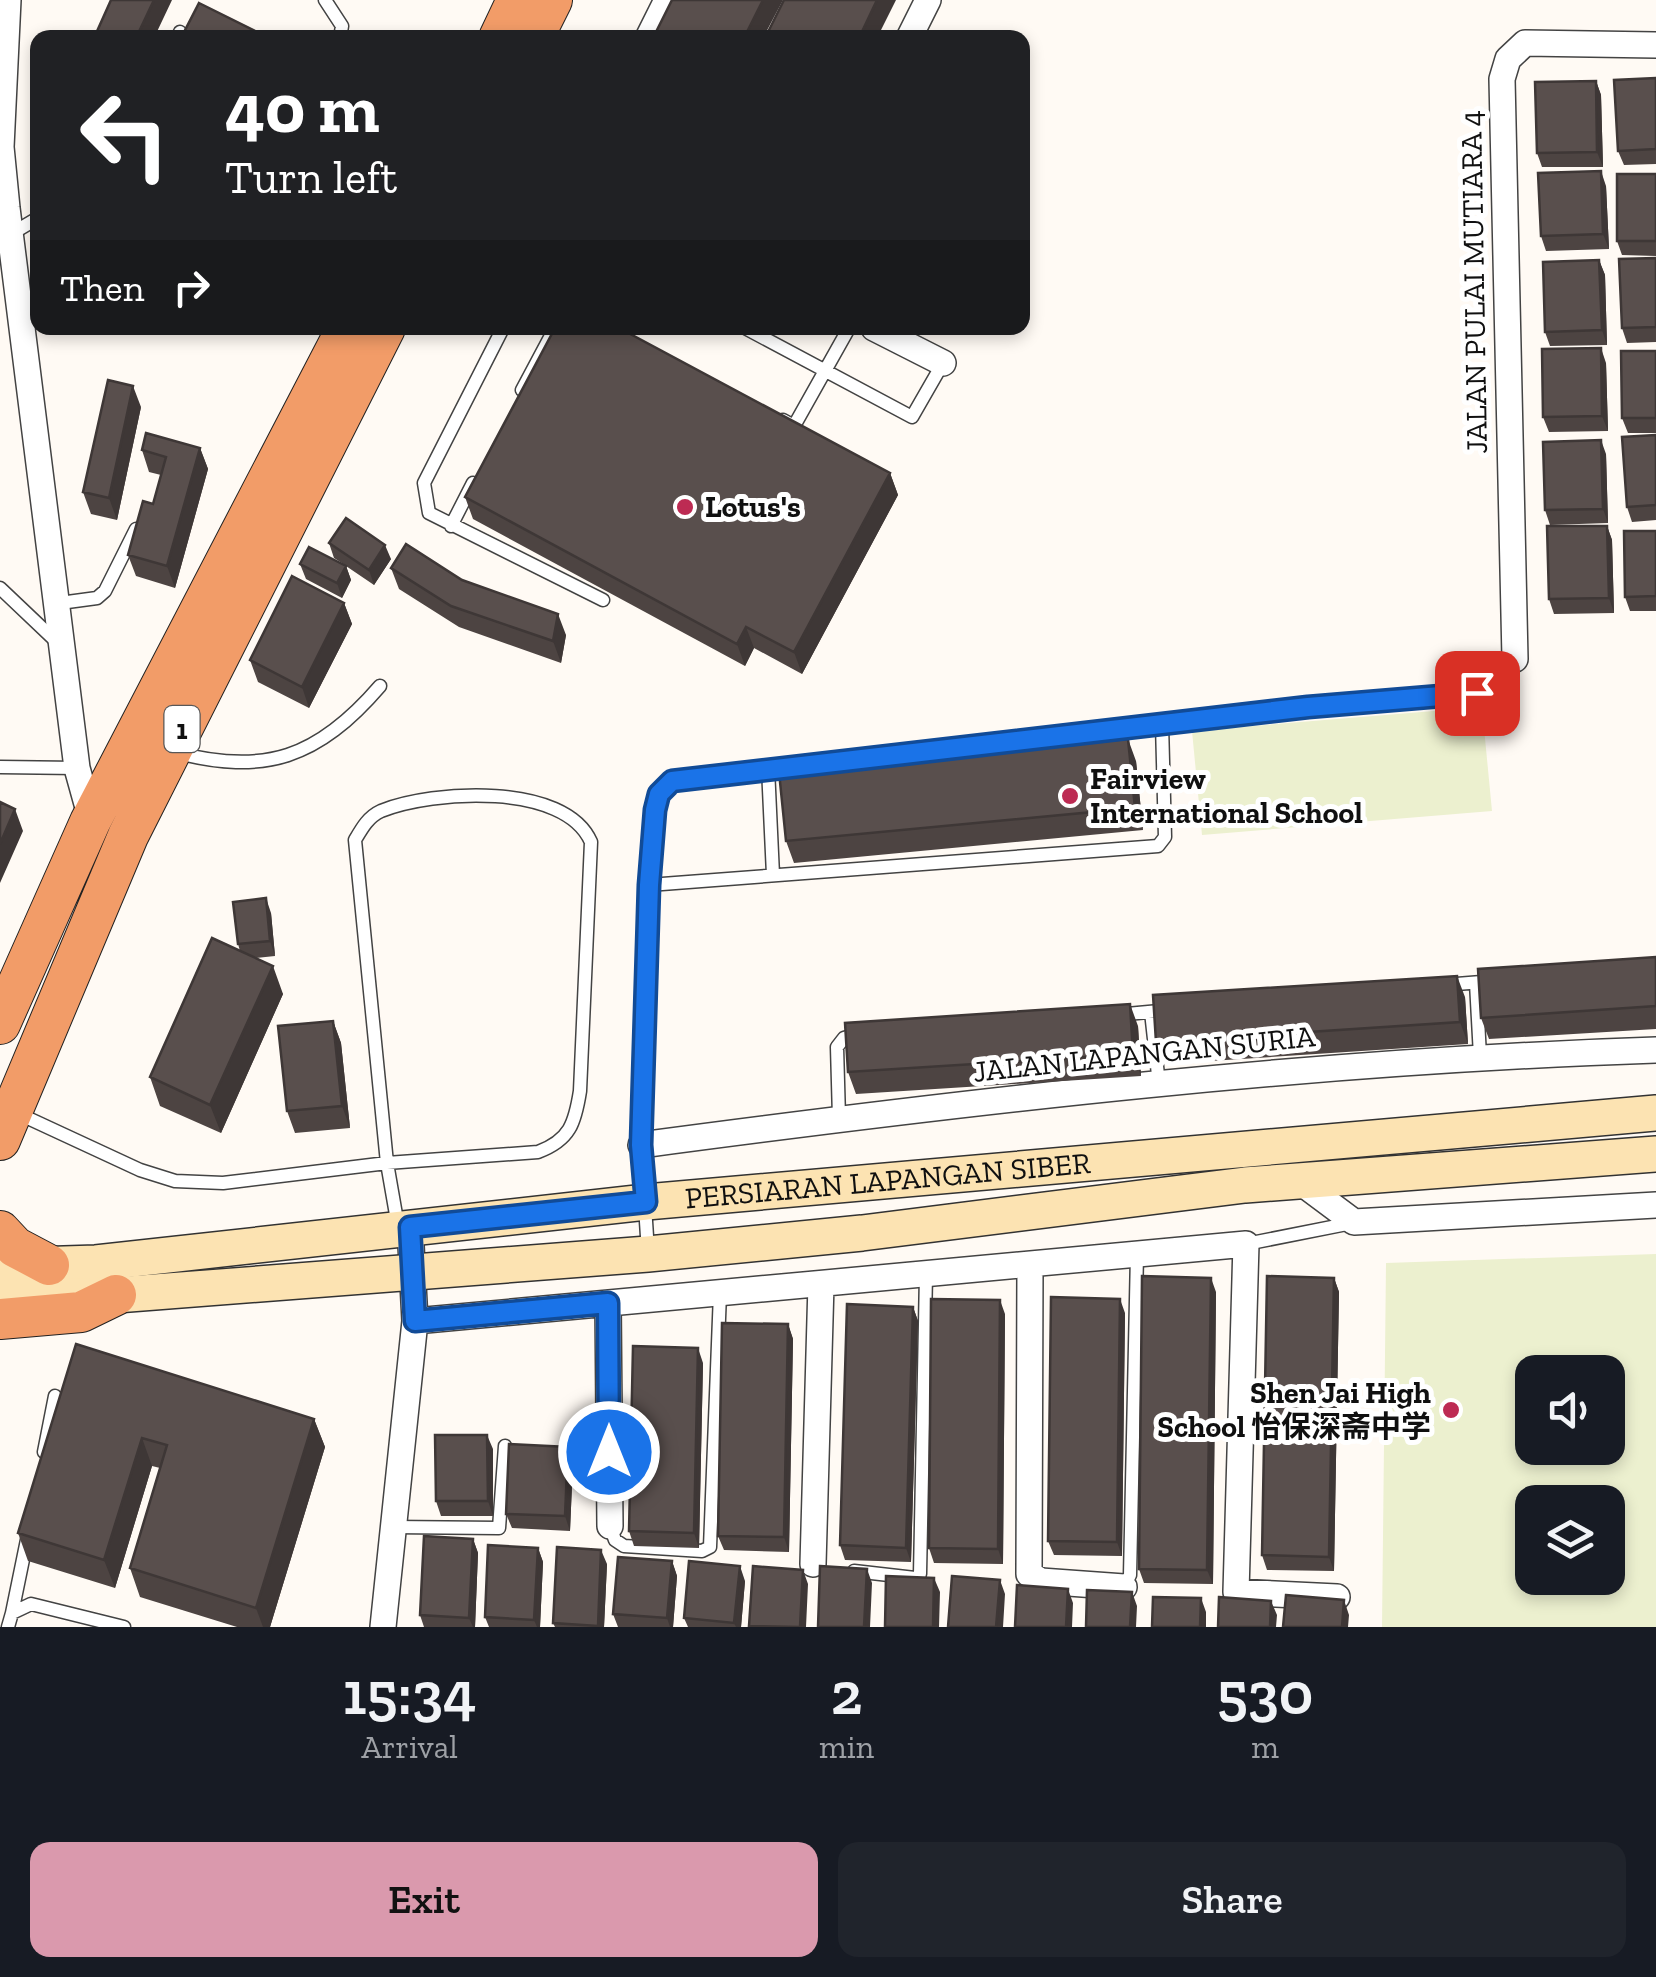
<!DOCTYPE html>
<html lang="en">
<head>
<meta charset="utf-8">
<style>
  :root { --surface:#171b24; --page:#20242c; --text:#f1f3f6; --muted:#9ea1a6; --accent:#da99ad }
  body { margin:0; font-family:"Zilla Slab","Noto Sans SC",serif; background:var(--page); color:var(--text); height:100vh; display:flex; flex-direction:column; font-size:38px; white-space:nowrap }
  * { box-sizing:border-box; margin:0 }
  p { font-size:32px; color:var(--muted) }
  .icon { flex:none; width:55px; height:55px; fill:none; stroke:currentColor; stroke-width:2; stroke-linecap:round; stroke-linejoin:round }
  .map { position:relative; height:1627px; overflow:hidden }
  .sheet { display:flex; flex-direction:column; background:var(--surface); flex:1 }
  .sheet>* { flex:none }
  .hud { position:absolute; left:30px; top:30px; width:1000px; height:305px; border-radius:20px; box-shadow:0 5px 15px #0003; background:#202124; color:#fff; overflow:hidden }
  .tools { position:absolute; left:1515px; top:1355px; display:grid; gap:20px }
  .tools a { display:grid; place-items:center; width:110px; height:110px; border-radius:20px; background:var(--surface); box-shadow:0 5px 15px #0003; font-size:50px }
  .pin { position:absolute; display:grid; place-items:center; width:85px; height:85px; color:#fff; margin:-42px; border-radius:20px; box-shadow:0 5px 15px #0006 }
  .me { position:absolute; width:110px; margin:-55px; rotate:0deg; stroke-linejoin:round; filter:drop-shadow(0 0 8px #0008) }
  .turn { display:flex; align-items:center; gap:35px; height:210px; padding:0 30px; font-size:45px }
  .turn .icon { width:130px; height:130px; stroke-width:2.5 }
  .turn b { display:block; font-size:70px; line-height:85px }
  .then { display:flex; align-items:center; height:95px; padding:0 30px; background:#0003; gap:20px; font-size:38px }
  .eta { display:flex; justify-content:space-evenly; align-items:center; height:170px; text-align:center }
  .eta b { font-size:60px; font-weight:600; line-height:70px }
  .cta { display:flex; gap:20px; margin-top:auto; padding:20px 30px }
  .cta a { flex:1; height:115px; border-radius:20px; background:var(--accent); color:#111; font-size:40px; font-weight:600; line-height:115px; text-align:center }
  .cta a+a { background:var(--page); color:var(--text) }
  .map>svg:first-child { display:block }
  .pitch { fill:#ecf0cf; fill-rule:evenodd }
  .lines { fill:none; stroke-linecap:round; stroke-linejoin:round }
  .service-casing { stroke:#434343; stroke-width:15 }
  .minor-casing { stroke:#434343; stroke-width:28 }
  .secondary-casing { stroke:#323232; stroke-width:38 }
  .trunk-casing { stroke:#212121; stroke-width:42 }
  .service { stroke:#fff; stroke-width:12 }
  .minor { stroke:#fff; stroke-width:25 }
  .secondary { stroke:#fce3b2; stroke-width:35 }
  .trunk { stroke:#f29c68; stroke-width:40 }
  .wall { fill:#4d4442 }
  .shaded-wall { fill:#3e3736 }
  .building { fill:#594f4d; stroke:#3e3736; stroke-width:2.5 }
  .route-casing { stroke:#114b97; stroke-width:25 }
  .route { stroke:#1a73e8; stroke-width:18 }
  .poi-dot { fill:#bd2b53; stroke:#fff; stroke-width:4 }
  .labels { text-anchor:middle; stroke-width:10; stroke-linejoin:round; paint-order:stroke }
  .shield { fill:#fff; stroke:#585858; stroke-width:2.5 }
  .shield-label { font-size:28px; font-weight:bold; fill:#101010 }
  .street-label { font-size:30px; fill:#101010; stroke:#fff }
  .poi-label { font-size:30px; font-weight:bold; fill:#101010; stroke:#fff; text-anchor:start }
</style>
</head>
<body>
<div class="map">
<svg width="1656" height="1627" viewBox="0 0 1656 1627">
  <rect width="100%" height="100%" fill="#fffaf4"/>
  <!-- pitch -->
  <path class="pitch" d="M1482 707 1492 811 1202 835 1192 731Z
    M1656 1254V1627H1382L1386 1263ZM1532 1372H1608V1448H1532ZM1532 1502H1608V1578H1532Z"/>
  <g class="lines">
    <!-- service casing -->
    <g class="service-casing">
      <path id="service" d="M325 0 342 26 340 38
        M178 38 180 32
        M11 234 38 218
        M503 328 424 483 429 513 603 600
        M745 328 912 417 943 363
        M522 390 555 328
        M783 420 794 426 849 328
        M451 526 473 483
        M0 588 59 644
        M60 603 97 598 105 591 136 529
        M174 752C265 776 318 758 380 686
        M0 767 77 768
        M768 768 773 875
        M649 885 1158 846 1165 837 1162 724
        M1476 983 1480 1056
        M1444 985 1494 981
        M1151 1012 1159 1084
        M1116 1015 1170 1010
        M17 1113 140 1170 175 1181 223 1183 387 1163 538 1152C570 1140 575 1123 580 1091L591 842C565 782 433 790 381 811 368 817 362 828 355 840L387 1163 398 1226
        M839 1118 837 1047 844 1038 861 1033
        M1246 1244 1352 1223
        M648 1252 641 1145 649 885 655 811 659 794 673 781 1308 707 1477 693
        M44 1452 55 1396
        M610 1526 615 1540 624 1546 702 1551 710 1547 720 1293
        M392 1527 499 1528 505 1446
        M854 1571 915 1578 920 1574 926 1274
        M1124 1587 1130 1575 1137 1254
        M12 1613 28 1535
        M8 1627 12 1613 31 1604 124 1627"/>
    </g>
    <!-- minor casing -->
    <g class="minor-casing">
      <path id="minor" d="M8 0 1 147 7 208 77 768 92 822
        M648 38 667 0
        M909 38 928 0
        M874 328 943 363
        M1515 659 1502 79 1508 59 1525 43 1656 45
        M641 1145C978 1100 1316 1061 1656 1050
        M1299 1181 1354 1222 1656 1205
        M1030 1264 1029 1574 1041 1581 1124 1587
        M608 1303 610 1526
        M415 1321 1246 1244 1236 1592 1337 1597
        M813 1564 821 1284
        M383 1627 415 1321 410 1227"/>
    </g>
    <!-- secondary casing -->
    <g class="secondary-casing">
      <g id="secondary">
        <path id="s1" d="M0 1266 96 1263 646 1202 1656 1113"/>
        <path d="M0 1298 116 1295 648 1254 862 1233 1245 1185 1656 1154"/>
      </g>
    </g>
    <!-- trunk casing -->
    <g class="trunk-casing">
      <path id="trunk" d="M499 38 517 0
        M533 38 552 0
        M0 1024 90 822 347 328
        M0 1140 128 836 385 328
        M0 1231 15 1247 49 1265
        M0 1319 81 1312 116 1295"/>
    </g>
    <!-- service -->
    <use href="#service" class="service"/>
    <!-- minor -->
    <use href="#minor" class="minor"/>
    <!-- secondary -->
    <use href="#secondary" class="secondary"/>
    <!-- trunk -->
    <use href="#trunk" class="trunk"/>
  </g>
  <!-- wall -->
  <path class="wall" d="M1656 78V164L1624 165 1618 151Z
    M1596 81 1601 95 1603 167H1542L1537 153Z
    M1656 174V256L1622 255 1617 241Z
    M1606 186 1609 249 1546 251 1541 236Z
    M1656 258V342L1627 343 1622 328Z
    M1599 260 1605 275 1607 345 1550 346 1545 332Z
    M1656 351V433H1628L1622 418Z
    M1606 363 1608 431 1549 432 1543 417Z
    M141 407 117 520 91 514 83 492Z
    M1656 435V520L1632 522 1627 507Z
    M200 448 208 469 175 588 136 576 128 555 153 504 161 475 149 472 142 450Z
    M1606 454 1608 523 1550 525 1545 510Z
    M890 473 898 495 802 674 754 648 745 666 473 519 465 497Z
    M1607 526 1612 540 1614 613 1554 614 1549 599Z
    M1656 531V611H1630L1625 597Z
    M329 543 391 559 374 585 346 566 351 580 342 598 306 579 300 564 345 565 334 558Z
    M391 568 462 580 566 635 561 663 459 627 399 589Z
    M344 603 352 624 309 708 258 682 250 660Z
    M1136 761 1143 830 794 863 786 841Z
    M271 913 275 956 256 958 283 994 221 1133 160 1106 150 1077 240 951 238 944Z
    M1656 957V1029L1489 1039 1481 1018Z
    M1465 997 1468 1044 1164 1064 1156 1042Z
    M333 1021 341 1043 350 1128 295 1133 287 1111Z
    M1138 1026 1141 1076 856 1094 848 1072Z
    M1334 1278 1339 1292 1334 1571 1267 1570 1262 1555Z
    M1216 1292 1213 1584 1144 1583 1139 1569Z
    M913 1307 918 1321 911 1562 845 1560 840 1545Z
    M1125 1313 1122 1556 1054 1555 1048 1541Z
    M1005 1314 1003 1564 934 1563 929 1548Z
    M788 1324 793 1339 789 1552 724 1550 718 1536Z
    M76 1344 314 1419 325 1447 270 1627H237L140 1597 130 1568 160 1468 152 1466 115 1588 28 1561 18 1533Z
    M703 1363 699 1548 634 1546 629 1531Z
    M568 1447 573 1462 570 1531 512 1528 506 1514Z
    M493 1449V1516H441L436 1501Z
    M473 1539 478 1553 475 1627H424L420 1615Z
    M538 1548 543 1562 540 1627H489L485 1617Z
    M672 1561 677 1576 673 1627H618L613 1614Z
    M607 1564 604 1627H555L553 1623Z
    M745 1581 741 1627H688L684 1618Z"/>
  <!-- shaded-wall -->
  <path class="shaded-wall" d="M154 0H172L154 38H136Z
    M763 0H783L763 38H744Z
    M877 0H896L877 38H859Z
    M1596 81 1601 95 1603 167 1597 152Z
    M1601 171 1606 186 1609 249 1603 234Z
    M1599 260 1605 275 1607 345 1602 330Z
    M1601 348 1606 363 1608 431 1602 416Z
    M133 386 141 407 117 520 109 498Z
    M1601 440 1606 454 1608 523 1603 509Z
    M200 448 208 469 175 588 167 566Z
    M890 473 898 495 802 674 794 652Z
    M1607 526 1612 540 1614 613 1609 598Z
    M385 545 391 559 374 585 369 570Z
    M346 566 351 580 342 598 337 583Z
    M344 603 352 624 309 708 302 687Z
    M558 614 566 635 561 663 553 641Z
    M746 627 754 648 745 666 737 644Z
    M1128 739 1136 761 1143 830 1135 808Z
    M15 809 23 831 0 883V844Z
    M266 898 271 913 275 956 270 941Z
    M273 966 283 994 221 1133 210 1105Z
    M1457 976 1465 997 1468 1044 1460 1022Z
    M1130 1004 1138 1026 1141 1076 1133 1054Z
    M333 1021 341 1043 350 1128 342 1106Z
    M1211 1278 1216 1292 1213 1584 1207 1570Z
    M1334 1278 1339 1292 1334 1571 1329 1557Z
    M1120 1299 1125 1313 1122 1556 1117 1542Z
    M1000 1300 1005 1314 1003 1564 998 1549Z
    M913 1307 918 1321 911 1562 906 1548Z
    M788 1324 793 1339 789 1552 784 1537Z
    M698 1348 703 1363 699 1548 694 1533Z
    M314 1419 325 1447 270 1627H263L256 1608Z
    M487 1435 493 1449V1516L488 1501Z
    M142 1438 152 1466 115 1588 104 1560Z
    M568 1447 573 1462 570 1531 565 1516Z
    M473 1539 478 1553 475 1627H473L469 1618Z
    M538 1548 543 1562 540 1627H537L534 1620Z
    M601 1550 607 1564 604 1627H598Z
    M672 1561 677 1576 673 1627H670L667 1618Z
    M740 1566 745 1581 741 1627H736L734 1623Z
    M867 1569 872 1583 870 1627H864Z
    M803 1570 808 1584 806 1627H800Z
    M934 1578 940 1592 939 1627H933Z
    M1000 1580 1005 1594 1003 1627H996Z
    M1068 1589 1073 1603 1072 1627H1066Z
    M1132 1592 1137 1606 1136 1627H1130Z
    M1201 1598 1206 1612V1627H1200Z
    M1344 1600 1349 1615 1348 1627H1342Z
    M1271 1601 1277 1615 1276 1627H1270Z"/>
  <!-- building -->
  <path class="building" d="M111 0H154L136 38H94Z
    M672 0H763L744 38H653Z
    M784 0H877L859 38H765Z
    M199 3 255 31 251 38H181Z
    M1656 78V149L1618 151 1614 80Z
    M1596 81 1597 152 1537 153 1535 82Z
    M1601 171 1603 234 1541 236 1538 173Z
    M1617 174H1656V241H1617Z
    M1656 258V327L1622 328 1619 259Z
    M1599 260 1602 330 1545 332 1543 262Z
    M555 328H619L890 473 794 652 746 627 737 644 465 497Z
    M1601 348 1602 416 1543 417 1542 349Z
    M1621 351H1656V418H1622Z
    M108 380 133 386 109 498 83 492Z
    M146 433 200 448 167 566 128 555 143 501 153 504 166 457 142 450Z
    M1656 435V505L1627 507 1622 437Z
    M1601 440 1603 509 1545 510 1543 442Z
    M346 518 385 545 369 570 329 543Z
    M1547 526H1607L1609 598 1549 599Z
    M1624 531H1656V596L1625 597Z
    M406 544 462 580 558 614 553 641 451 606 391 568Z
    M309 547 346 566 337 583 300 564Z
    M292 576 344 603 302 687 250 660Z
    M1128 739 1135 808 786 841 779 772Z
    M0 802 15 809 0 844Z
    M266 898 270 941 238 944 233 902Z
    M212 938 273 966 210 1105 150 1077Z
    M1656 957V1006L1481 1018 1478 969Z
    M1457 976 1460 1022 1156 1042 1153 995Z
    M1130 1004 1133 1054 848 1072 845 1023Z
    M333 1021 342 1106 287 1111 278 1026Z
    M1142 1276 1211 1278 1207 1570 1139 1569Z
    M1267 1276 1334 1278 1329 1557 1262 1555Z
    M1051 1297 1120 1299 1117 1542 1048 1541Z
    M931 1299 1000 1300 998 1549 929 1548Z
    M847 1304 913 1307 906 1548 840 1545Z
    M722 1323 788 1324 784 1537 718 1536Z
    M76 1344 314 1419 256 1608 130 1568 167 1445 142 1438 104 1560 18 1533Z
    M633 1346 698 1348 694 1533 629 1531Z
    M435 1435H487L488 1501H436Z
    M509 1444 568 1447 565 1516 506 1514Z
    M424 1536 473 1539 469 1618 420 1615Z
    M488 1545 538 1548 534 1620 485 1617Z
    M557 1547 601 1550 598 1626 553 1623Z
    M618 1557 672 1561 667 1618 613 1614Z
    M689 1561 740 1566 734 1623 684 1618Z
    M753 1566 803 1570 800 1627 749 1626Z
    M820 1566 867 1569 864 1627H818Z
    M886 1576 934 1578 933 1627H885Z
    M952 1576 1000 1580 996 1627H948Z
    M1017 1585 1068 1589 1066 1627H1015Z
    M1087 1590 1132 1592 1130 1627H1086Z
    M1286 1595 1344 1600 1342 1627H1283Z
    M1153 1597 1201 1598 1200 1627H1152Z
    M1219 1597 1271 1601 1270 1627H1218Z"/>
  <g class="lines">
    <!-- route casing -->
    <g class="route-casing">
      <path id="route" d="M609 1452 608 1303 415 1321 410 1227 646 1202 641 1145 649 885 655 810 659 794 672 781 1308 707 1477 693"/>
    </g>
    <!-- route -->
    <use href="#route" class="route"/>
  </g>
  <!-- markers -->
  <g class="poi-dot">
    <circle cx="685" cy="507" r="10"/>
    <circle cx="1070" cy="796" r="10"/>
    <circle cx="1451" cy="1410" r="10"/>
  </g>
  <g class="labels">
    <!-- shield labels -->
    <rect class="shield" x="164.5" y="706" width="35" height="46" rx="8"/>
    <g class="shield-label">
      <text x="182" y="739">1</text>
    </g>
    <!-- street labels -->
    <g class="street-label">
      <text transform="translate(1474 282) rotate(-91)" y="10">JALAN PULAI MUTIARA 4</text>
      <text transform="translate(1144 1054) rotate(-6)" y="10">JALAN LAPANGAN SURIA</text>
      <text dy="10" stroke="none"><textPath href="#s1" startOffset="892">PERSIARAN LAPANGAN SIBER</textPath></text>
    </g>
    <!-- poi labels -->
    <g class="poi-label">
      <text x="705" y="517">Lotus's</text>
      <text x="1090" y="789">Fairview<tspan x="1090" dy="34">International School</tspan></text>
      <text x="1431" y="1403" text-anchor="end">Shen Jai High<tspan x="1431" dy="34">School 怡保深斋中学</tspan></text>
    </g>
  </g>
</svg>
<div class="tools">
<a><svg class="icon" aria-label="sound" viewBox="0 0 24 24"><path d="M4 9h4l5-4v14l-5-4H4zM17 9q2 3 0 6"/></svg></a>
<a><svg class="icon" aria-label="layers" viewBox="0 0 24 24"><path d="M12 4l9 5-9 5-9-5zM3 14l9 5 9-5"/></svg></a>
</div>
<div class="pin" style="left:1477px;top:693px;background:#d93025"><svg class="icon" aria-label="arrive" viewBox="0 0 24 24"><path d="M6 21V4h12l-3 4 3 4H6"/></svg></div>
<svg class="me" style="left:609px;top:1452px" viewBox="-20 -20 40 40"><circle r="17" fill="#1a73e8" stroke="#fff" stroke-width="3"/><path d="M0-11L8 9 0 5-8 9z" fill="#fff"/></svg>
<div class="hud">
<div class="turn"><svg class="icon" aria-label="left" viewBox="0 0 24 24"><path d="M17 20v-9H6M10 6l-5 5 5 5"/></svg><div><b>40 m</b>Turn left</div></div>
<div class="then">Then<svg class="icon" aria-label="right" viewBox="0 0 24 24"><path d="M7 20v-9h11M14 6l5 5-5 5"/></svg></div>
</div>
</div>
<section class="sheet">
<div class="eta">
<div><b>15:34</b><p>Arrival</p></div>
<div><b>2</b><p>min</p></div>
<div><b>530</b><p>m</p></div>
</div>
<div class="cta"><a>Exit</a><a>Share</a></div>
</section>
</body>
</html>
